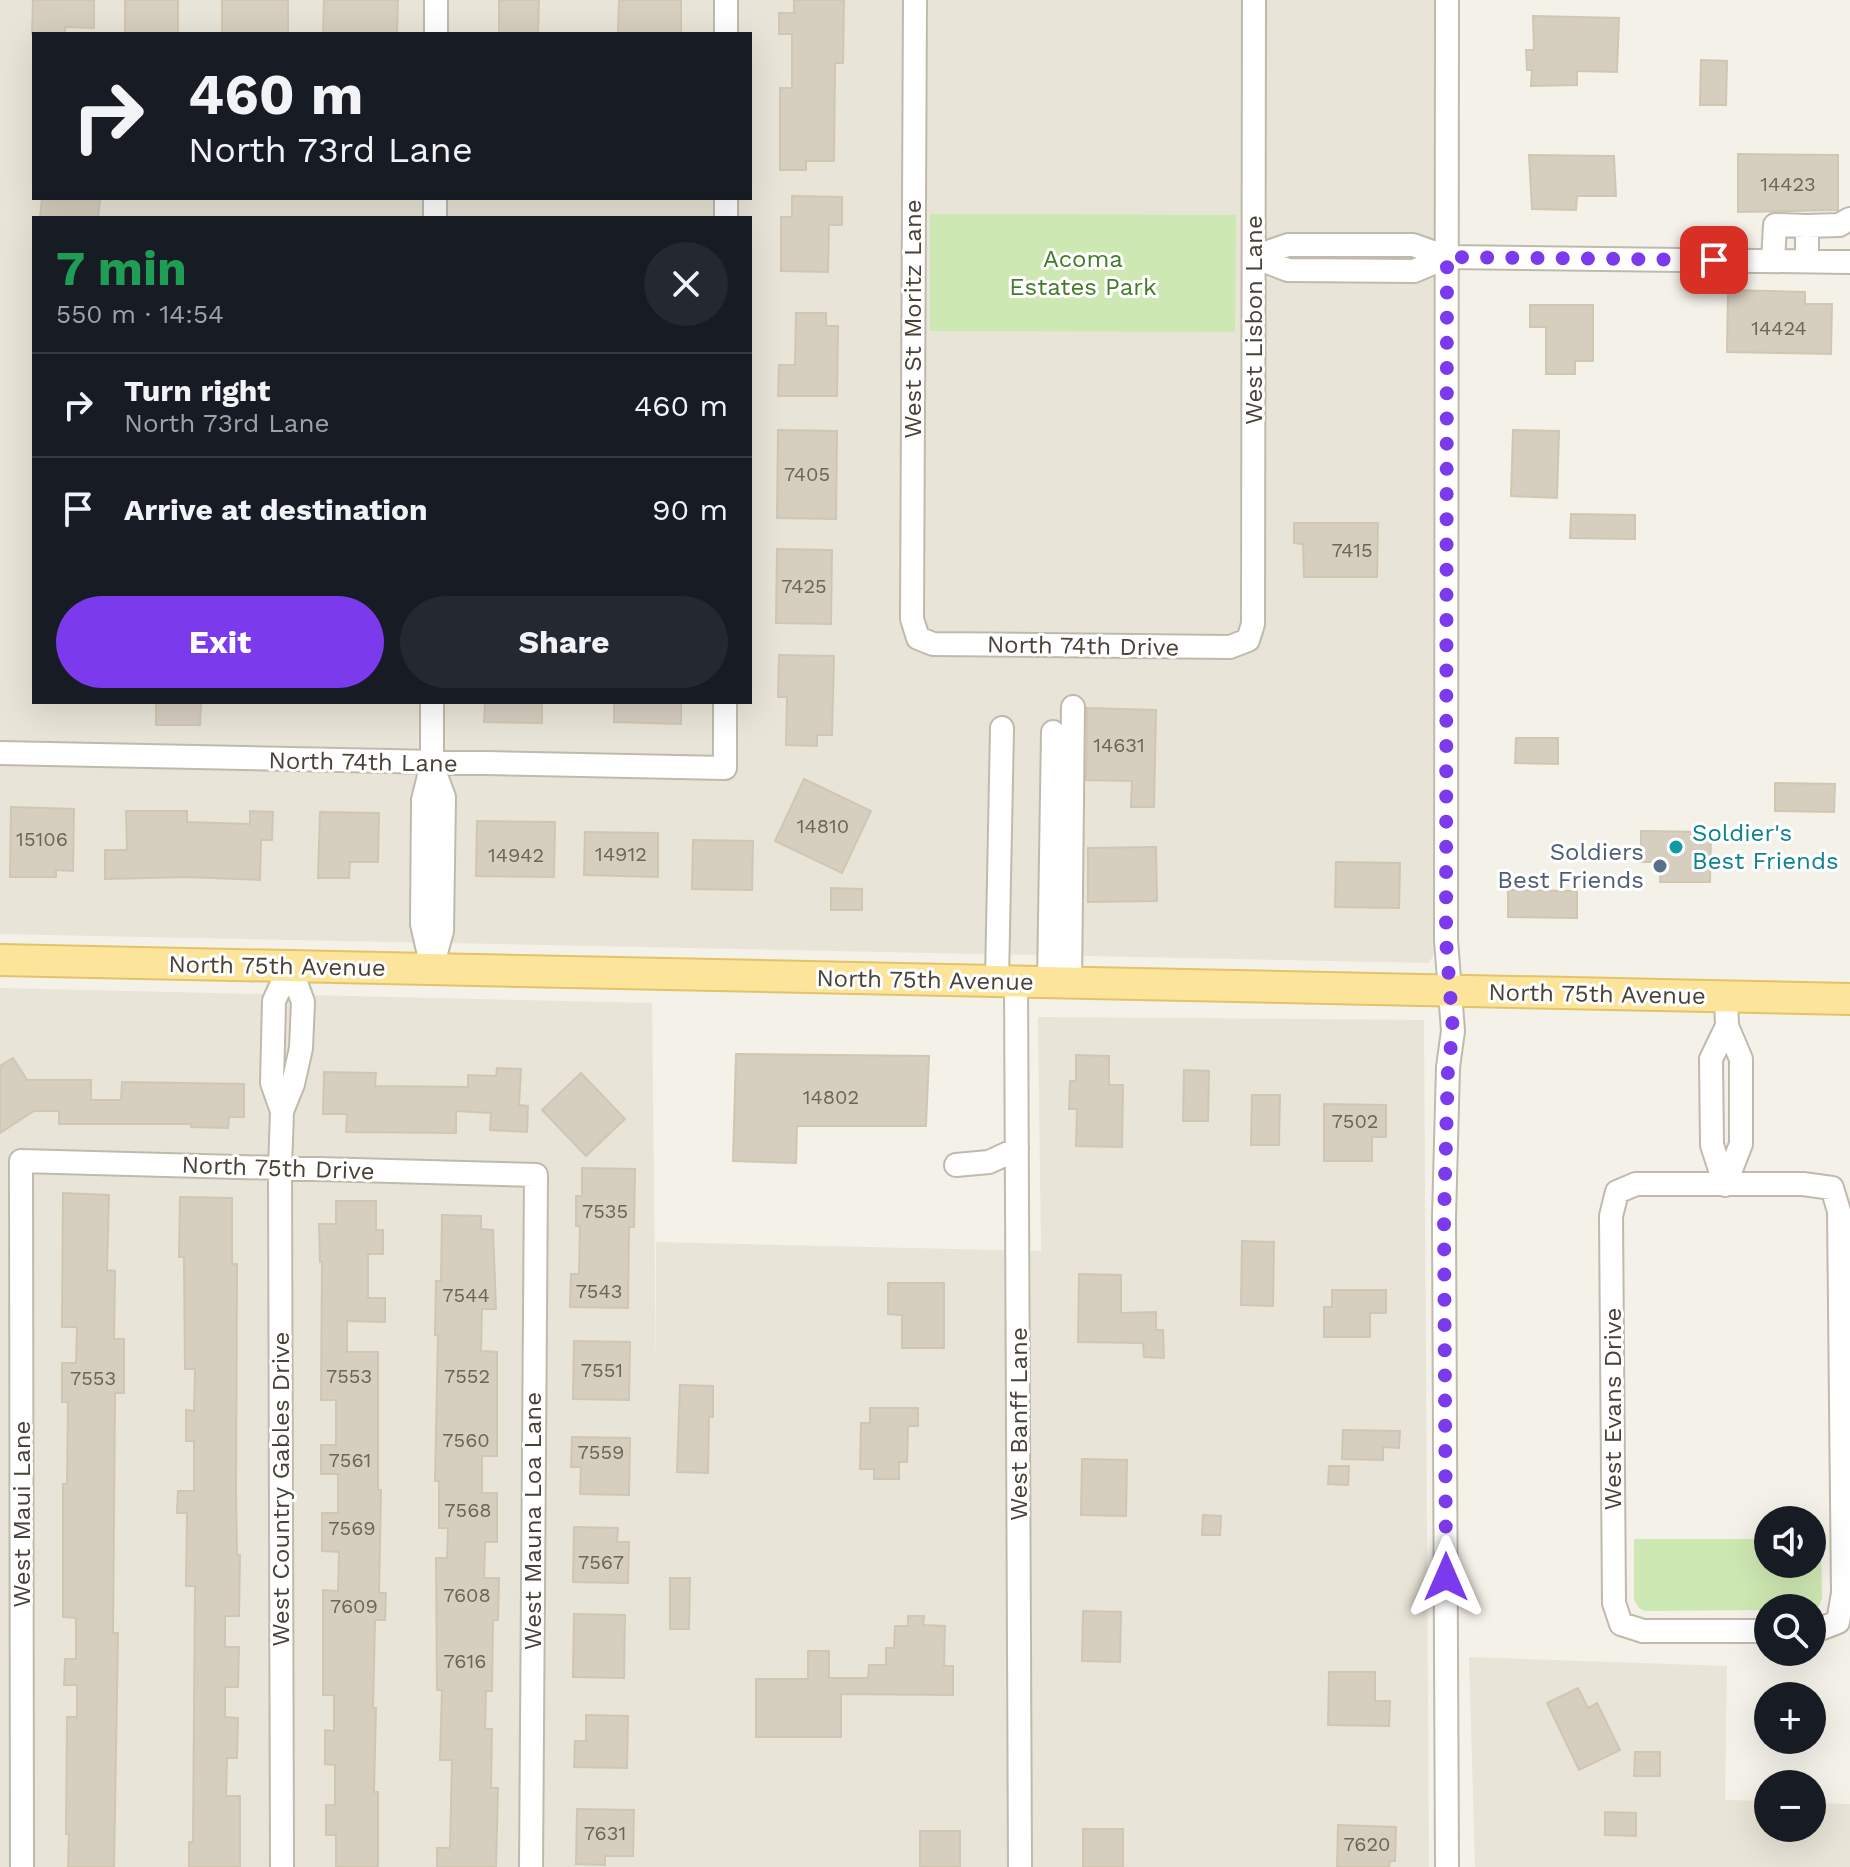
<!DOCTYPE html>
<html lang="en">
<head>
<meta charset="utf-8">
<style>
  :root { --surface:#171b24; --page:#242831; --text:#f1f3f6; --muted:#9ea1a6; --line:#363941; --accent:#7c3aed }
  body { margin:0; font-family:"Work Sans",sans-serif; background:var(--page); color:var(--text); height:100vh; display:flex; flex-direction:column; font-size:30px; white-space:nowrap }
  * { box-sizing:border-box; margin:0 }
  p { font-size:26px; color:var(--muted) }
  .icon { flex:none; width:44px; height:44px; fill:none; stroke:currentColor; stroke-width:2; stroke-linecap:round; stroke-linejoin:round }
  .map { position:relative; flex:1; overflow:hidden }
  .details { position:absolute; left:32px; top:216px; width:720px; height:488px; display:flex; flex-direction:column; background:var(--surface); border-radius:0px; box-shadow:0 8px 32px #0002 }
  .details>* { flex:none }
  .guide { position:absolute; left:32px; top:32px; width:720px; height:168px; border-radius:0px; box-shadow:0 8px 32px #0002; background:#171b24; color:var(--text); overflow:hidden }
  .fabs { position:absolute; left:1754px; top:1506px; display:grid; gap:16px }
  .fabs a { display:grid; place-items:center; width:72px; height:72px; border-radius:50%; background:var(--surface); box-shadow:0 8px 32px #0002; font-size:40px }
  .pin { position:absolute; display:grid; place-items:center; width:68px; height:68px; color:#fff; margin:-34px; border-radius:16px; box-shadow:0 4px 12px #0006 }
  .me { position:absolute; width:88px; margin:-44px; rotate:0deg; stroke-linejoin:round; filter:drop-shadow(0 0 6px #0008) }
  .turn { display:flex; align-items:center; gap:28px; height:168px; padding:0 24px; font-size:36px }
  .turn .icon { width:104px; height:104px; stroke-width:2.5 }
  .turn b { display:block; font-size:56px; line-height:68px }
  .round { display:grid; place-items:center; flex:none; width:84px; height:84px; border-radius:42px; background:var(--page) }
  .summary { display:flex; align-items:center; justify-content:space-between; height:136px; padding:0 24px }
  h1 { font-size:48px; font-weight:700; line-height:60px; color:#1e9e55 }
  .button { display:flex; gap:16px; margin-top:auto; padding:16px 24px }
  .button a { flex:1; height:92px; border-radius:48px; background:var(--accent); color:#fff; font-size:32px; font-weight:700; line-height:92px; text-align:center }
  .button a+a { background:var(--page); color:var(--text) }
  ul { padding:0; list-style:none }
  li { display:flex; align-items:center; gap:24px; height:104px; padding:0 24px; border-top:2px solid var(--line) }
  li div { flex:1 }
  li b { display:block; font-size:30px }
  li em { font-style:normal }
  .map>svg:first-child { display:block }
  .residential { fill:#e8e4d7; fill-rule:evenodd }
  .green { fill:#cee8b3 }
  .building { fill:#d6cebf; stroke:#d1c6b2; stroke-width:2 }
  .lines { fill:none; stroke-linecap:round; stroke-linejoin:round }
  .minor-casing { stroke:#c0baac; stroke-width:26 }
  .major-casing { stroke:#e2c369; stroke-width:34 }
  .minor { stroke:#fff; stroke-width:22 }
  .major { stroke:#fce59a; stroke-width:30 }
  .route { stroke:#7c3aed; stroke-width:14; stroke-dasharray:0 25.2 }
  .culture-dot { fill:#0f9aa8; stroke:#fff; stroke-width:3 }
  .service-dot { fill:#5c6f8a; stroke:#fff; stroke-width:3 }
  .labels { text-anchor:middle; stroke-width:6; stroke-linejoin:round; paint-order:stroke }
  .number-label { font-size:20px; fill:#6c6559 }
  .park-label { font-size:24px; fill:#457a2b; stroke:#fff }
  .street-label { font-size:24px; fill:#484237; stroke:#fff }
  .culture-label { font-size:24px; fill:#0d838f; stroke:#fff; text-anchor:start }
  .service-label { font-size:24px; fill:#4e5e75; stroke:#fff; text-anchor:end }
</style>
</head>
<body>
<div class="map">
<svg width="1850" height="1867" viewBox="0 0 1850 1867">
  <rect width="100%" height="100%" fill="#f4f1e9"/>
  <!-- residential -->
  <path class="residential" d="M0 0H1438V947L1429 963 0 934ZM34 34H750V198H34ZM34 218H750V702H34Z
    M0 988 652 1003 656 1373V1242L1041 1251 1038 1017 1424 1020 1429 1867H0Z
    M1469 1657 1727 1666 1725 1800 1768 1801V1828H1812V1803L1850 1804V1867H1475Z"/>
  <!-- green -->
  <path class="green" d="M930 214 1236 215 1235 332 930 331Z
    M1812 1538H1821L1822 1598 1819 1606 1812 1610 1768 1608V1610L1645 1611 1639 1608 1634 1600V1539H1768V1564H1812Z"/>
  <!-- building -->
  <path class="building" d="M33 0H94V28L65 27V34H32Z
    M125 0H178V34H125Z
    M222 0H288V34H222Z
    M324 0H398L397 34H323Z
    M499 0H539L538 34H499Z
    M619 0H681V34H618Z
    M794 0H844L843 63H835L834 161H806V170H780V88H792V34H779V13H794Z
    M1533 16 1619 18 1617 72 1577 71V85L1531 86 1532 70H1527L1526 50H1534Z
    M1701 60 1727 61 1726 105H1700Z
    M1738 154 1838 155V210L1738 212Z
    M1529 155 1614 156 1616 196H1577L1576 210 1532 209Z
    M792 196 842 197V225H829L828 272 781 271V217H792Z
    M42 198H100L98 218H40Z
    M1728 290 1805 292V304H1832L1831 354 1727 352Z
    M1530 305H1593V361H1575V374H1546V327H1530Z
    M796 313H826V326H838L837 396H778L779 365H795Z
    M778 430 837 431 836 519 777 518Z
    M1513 430 1559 431 1557 498 1511 496Z
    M1571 514 1635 515V539L1570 538Z
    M1294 523H1378L1377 577H1304L1303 544 1294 543Z
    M777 549 832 550 831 624 776 623Z
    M779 655 834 656 832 735H817V746L786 745 787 697H778Z
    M156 702H201L200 725H156Z
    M485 702H542V723L484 722Z
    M614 702H681V724L614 722Z
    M1087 708 1156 710 1154 807H1131L1132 781 1086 780Z
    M1516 738H1558V764L1515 763Z
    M804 779 871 811 842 873 775 841Z
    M1775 783 1835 784 1834 812 1775 811Z
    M11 807 74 809 73 871 56 870V877H10Z
    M126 811H187V822L250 824V811L273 812 272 840H261L260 880 187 877 105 879V850H127Z
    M320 812 379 813 378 862H350L349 878H318Z
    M477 821 555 822 554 877 476 876Z
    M1641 831 1711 832 1710 882H1660L1661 862H1641Z
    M585 832 658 833V877L584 875Z
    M693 840 753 841 752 890 692 889Z
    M1156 847 1157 901 1088 902V848Z
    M1336 862 1400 863 1399 908 1335 907Z
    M831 888 862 889V910H831Z
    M1508 890 1577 891V918L1508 917Z
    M736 1054 929 1056 926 1126H797L796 1163 733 1161Z
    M1076 1055 1109 1056V1085H1123L1122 1147 1076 1146 1077 1109H1069L1070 1081H1076Z
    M13 1058 27 1080H91V1100H121L122 1082 244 1084V1117H229L228 1128 191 1127V1124H59V1111H34L0 1133V1066Z
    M497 1068 521 1069 519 1105 528 1106 527 1132 490 1130 491 1113 456 1111V1133L346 1132 347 1114H323L324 1072 376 1073 375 1086 468 1087V1075L496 1076Z
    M1184 1070 1209 1071 1208 1121H1183Z
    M581 1073 625 1119 586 1156 542 1110Z
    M1252 1095H1280L1279 1145H1251Z
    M1324 1104 1386 1105V1137H1372V1161H1324Z
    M582 1168 635 1169 634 1227H629L628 1308 570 1307 571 1274H579L580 1226H576V1196H582Z
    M63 1193 109 1195 107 1270 115 1271 114 1339H124V1393H115L113 1633H118L114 1867H68L69 1834H66L67 1717H77V1685H64L65 1659H76V1618L63 1617V1484H67L68 1402H62V1363H76L77 1327H62Z
    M180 1197 232 1198V1264H237L236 1491 237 1555H240L239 1616H225V1647H239L238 1687H225V1717L238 1718 237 1758H227L226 1796H240V1867H189V1842H193L195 1586H186L187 1513H177L178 1491H194V1441H186V1410L194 1411 195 1369H185L184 1257H179Z
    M336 1201H376V1230H383V1254H368V1298H385V1322L347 1321V1352H378V1490H381L379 1593H386L385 1620H375L373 1708H376L374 1792H378V1867H336V1835H326V1805H335V1765L325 1764V1730L334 1731V1695H323V1590L338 1591 339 1552 322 1551V1513H338V1474H321V1445H336V1400H321L322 1262H320L319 1224H336Z
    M442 1215 481 1216V1229L493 1230 496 1309H482L481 1351 497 1352V1456H482V1493H497V1542H485L484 1578H499L498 1620H493L492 1691H486L485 1729H492L491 1788H498L496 1867H437V1848H450L452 1760H440L442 1690H437L436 1558H447L448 1528H439V1481H435L438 1335H435L436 1281H441Z
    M1242 1241 1274 1242 1273 1306 1241 1305Z
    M1079 1274 1121 1275V1313L1156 1312V1330H1163L1164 1358 1144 1357 1143 1343 1078 1342Z
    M888 1283H944V1348H902V1315L888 1314Z
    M1332 1290H1386V1313H1370V1337H1324V1307H1332Z
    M574 1341 630 1342 629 1400 573 1399Z
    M680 1385 713 1386V1417H709L708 1473 677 1472Z
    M870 1408H918V1426H908L907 1462H899V1479H874V1469H860L861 1423H870Z
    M1343 1430 1400 1431 1399 1448 1383 1447V1460L1342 1459Z
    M572 1437 630 1438 629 1495 580 1494 581 1467H571Z
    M1082 1459 1127 1460 1126 1516 1081 1515Z
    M1329 1466H1349L1348 1485 1328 1484Z
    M1203 1515 1221 1516 1220 1535H1202Z
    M574 1527 618 1528 617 1542H629L628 1583 573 1582Z
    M670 1578H690L689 1629H670Z
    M1083 1611 1121 1612 1120 1662 1082 1661Z
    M574 1614 625 1615 624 1678 573 1677Z
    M908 1616H924L923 1625 945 1626 944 1666H953V1695L841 1694V1737H756V1679H808V1651H829V1678H868L869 1665H886V1648H894L895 1626H908Z
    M1329 1672H1375V1701H1390L1389 1726 1328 1725Z
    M1578 1688 1588 1708 1597 1703 1620 1750 1579 1770 1547 1703Z
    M586 1715 628 1716 627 1768 574 1767 575 1741H586Z
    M1635 1752H1660V1776H1634Z
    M577 1809 634 1810 633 1856H605V1865L576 1864Z
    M1605 1812 1636 1813V1836L1605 1835Z
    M1338 1825 1396 1827 1395 1861H1390L1389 1867H1337Z
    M1083 1829H1123V1867H1083Z
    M920 1831H960V1867H920Z"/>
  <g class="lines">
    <!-- minor casing -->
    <g class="minor-casing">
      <path id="minor" d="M915 0 912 619 918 638 933 644 1230 647 1248 640 1253 624 1254 0
        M436 34V0
        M726 34V0
        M435 218V198
        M726 218V198
        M1807 226 1839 225 1850 219
        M1254 257 1288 245H1413L1447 257 1850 262
        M1254 257 1288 270 1414 271 1447 257
        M1773 261 1775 225 1807 226V261
        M0 753 725 768V702
        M432 967 442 931 444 797 432 765
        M432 968 422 924 423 800 432 764V702
        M997 981 1002 728
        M1016 981 1020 1867
        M1049 982 1053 732
        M1070 983 1073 707
        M282 1111 272 1083 274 1001 290 966
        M956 1165 989 1162 1017 1149
        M1725 1185 1741 1144V1059L1727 1026 1726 996
        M1725 1185 1712 1145 1711 1059 1727 1026
        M1768 1631H1643L1621 1624 1614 1603 1611 1216 1617 1192 1636 1184H1803L1832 1188 1839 1211 1843 1593 1838 1622 1812 1632
        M22 1867 21 1161 536 1175 531 1867
        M282 1867 280 1169 282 1111 293 1084 301 1048 303 1002 290 966
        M1447 1867 1444 1217 1448 1067 1453 1031 1446 940 1447 0"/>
    </g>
    <!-- major casing -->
    <g class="major-casing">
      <path id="major" d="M0 960 1850 999"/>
    </g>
    <!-- minor -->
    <use href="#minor" class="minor"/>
    <!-- major -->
    <use href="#major" class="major"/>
  </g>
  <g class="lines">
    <!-- route -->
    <path class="route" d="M1446 1577 1444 1217 1448 1067 1453 1031 1446 940 1447 257 1714 260"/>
  </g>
  <!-- markers -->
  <circle class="culture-dot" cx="1676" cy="847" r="8"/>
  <circle class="service-dot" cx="1660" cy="866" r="8"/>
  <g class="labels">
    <!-- number labels -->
    <g class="number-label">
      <text x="1788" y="191">14423</text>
      <text x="1779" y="335">14424</text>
      <text x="807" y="481">7405</text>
      <text x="1352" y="557">7415</text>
      <text x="804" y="593">7425</text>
      <text x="1119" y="752">14631</text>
      <text x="823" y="833">14810</text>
      <text x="42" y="846">15106</text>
      <text x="621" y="861">14912</text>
      <text x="516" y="862">14942</text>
      <text x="831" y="1104">14802</text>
      <text x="1355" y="1128">7502</text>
      <text x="605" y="1218">7535</text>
      <text x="599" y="1298">7543</text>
      <text x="466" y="1302">7544</text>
      <text x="602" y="1377">7551</text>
      <text x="349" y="1383">7553</text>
      <text x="467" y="1383">7552</text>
      <text x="93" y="1385">7553</text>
      <text x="466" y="1447">7560</text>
      <text x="601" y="1459">7559</text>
      <text x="350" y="1467">7561</text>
      <text x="468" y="1517">7568</text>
      <text x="352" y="1535">7569</text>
      <text x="601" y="1569">7567</text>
      <text x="467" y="1602">7608</text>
      <text x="354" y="1613">7609</text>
      <text x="465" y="1668">7616</text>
      <text x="605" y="1840">7631</text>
      <text x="1367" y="1851">7620</text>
    </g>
    <!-- park labels -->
    <g class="park-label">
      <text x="1083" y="267">Acoma<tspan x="1083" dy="28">Estates Park</tspan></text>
    </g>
    <!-- street labels -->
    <g class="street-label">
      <text transform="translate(913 319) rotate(-90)" y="8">West St Moritz Lane</text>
      <text transform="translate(1254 320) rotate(-90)" y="8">West Lisbon Lane</text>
      <text transform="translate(1083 646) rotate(1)" y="8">North 74th Drive</text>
      <text transform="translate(363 762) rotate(1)" y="8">North 74th Lane</text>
      <text transform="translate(277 966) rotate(1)" y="8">North 75th Avenue</text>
      <text transform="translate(925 980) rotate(1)" y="8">North 75th Avenue</text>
      <text transform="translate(1597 994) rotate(1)" y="8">North 75th Avenue</text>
      <text transform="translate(278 1168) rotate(2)" y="8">North 75th Drive</text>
      <text transform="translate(1613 1409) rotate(-90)" y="8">West Evans Drive</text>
      <text transform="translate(1019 1424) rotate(-90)" y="8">West Banff Lane</text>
      <text transform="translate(281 1489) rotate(-90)" y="8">West Country Gables Drive</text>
      <text transform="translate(22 1514) rotate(-90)" y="8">West Maui Lane</text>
      <text transform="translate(533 1521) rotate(-90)" y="8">West Mauna Loa Lane</text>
    </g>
    <!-- culture labels -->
    <g class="culture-label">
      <text x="1692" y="841">Soldier's<tspan x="1692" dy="28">Best Friends</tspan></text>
    </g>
    <!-- service labels -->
    <g class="service-label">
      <text x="1644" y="860">Soldiers<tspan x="1644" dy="28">Best Friends</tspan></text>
    </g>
  </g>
</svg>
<div class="fabs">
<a><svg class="icon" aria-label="sound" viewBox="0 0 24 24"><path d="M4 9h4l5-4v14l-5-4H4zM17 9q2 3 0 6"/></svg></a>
<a><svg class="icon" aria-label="search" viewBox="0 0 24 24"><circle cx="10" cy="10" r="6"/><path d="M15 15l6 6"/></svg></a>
<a>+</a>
<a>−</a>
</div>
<div class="pin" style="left:1714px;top:260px;background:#d93025"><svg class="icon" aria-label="arrive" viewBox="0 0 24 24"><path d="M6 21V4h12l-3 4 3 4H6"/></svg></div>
<svg class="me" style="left:1446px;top:1577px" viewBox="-20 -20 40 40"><path d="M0-17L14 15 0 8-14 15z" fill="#7c3aed" stroke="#fff" stroke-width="4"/></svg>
<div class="guide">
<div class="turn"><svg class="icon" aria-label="right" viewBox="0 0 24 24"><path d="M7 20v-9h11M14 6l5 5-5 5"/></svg><div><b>460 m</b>North 73rd Lane</div></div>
</div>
<section class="details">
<div class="summary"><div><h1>7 min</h1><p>550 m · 14:54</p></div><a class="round"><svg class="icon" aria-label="close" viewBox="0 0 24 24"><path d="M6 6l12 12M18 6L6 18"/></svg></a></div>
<ul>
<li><svg class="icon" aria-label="right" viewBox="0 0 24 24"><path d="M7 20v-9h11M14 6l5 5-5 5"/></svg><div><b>Turn right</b><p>North 73rd Lane</p></div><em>460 m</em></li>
<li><svg class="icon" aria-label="arrive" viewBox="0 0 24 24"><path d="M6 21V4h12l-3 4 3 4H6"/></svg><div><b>Arrive at destination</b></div><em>90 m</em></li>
</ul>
<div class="button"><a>Exit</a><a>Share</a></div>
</section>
</div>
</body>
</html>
